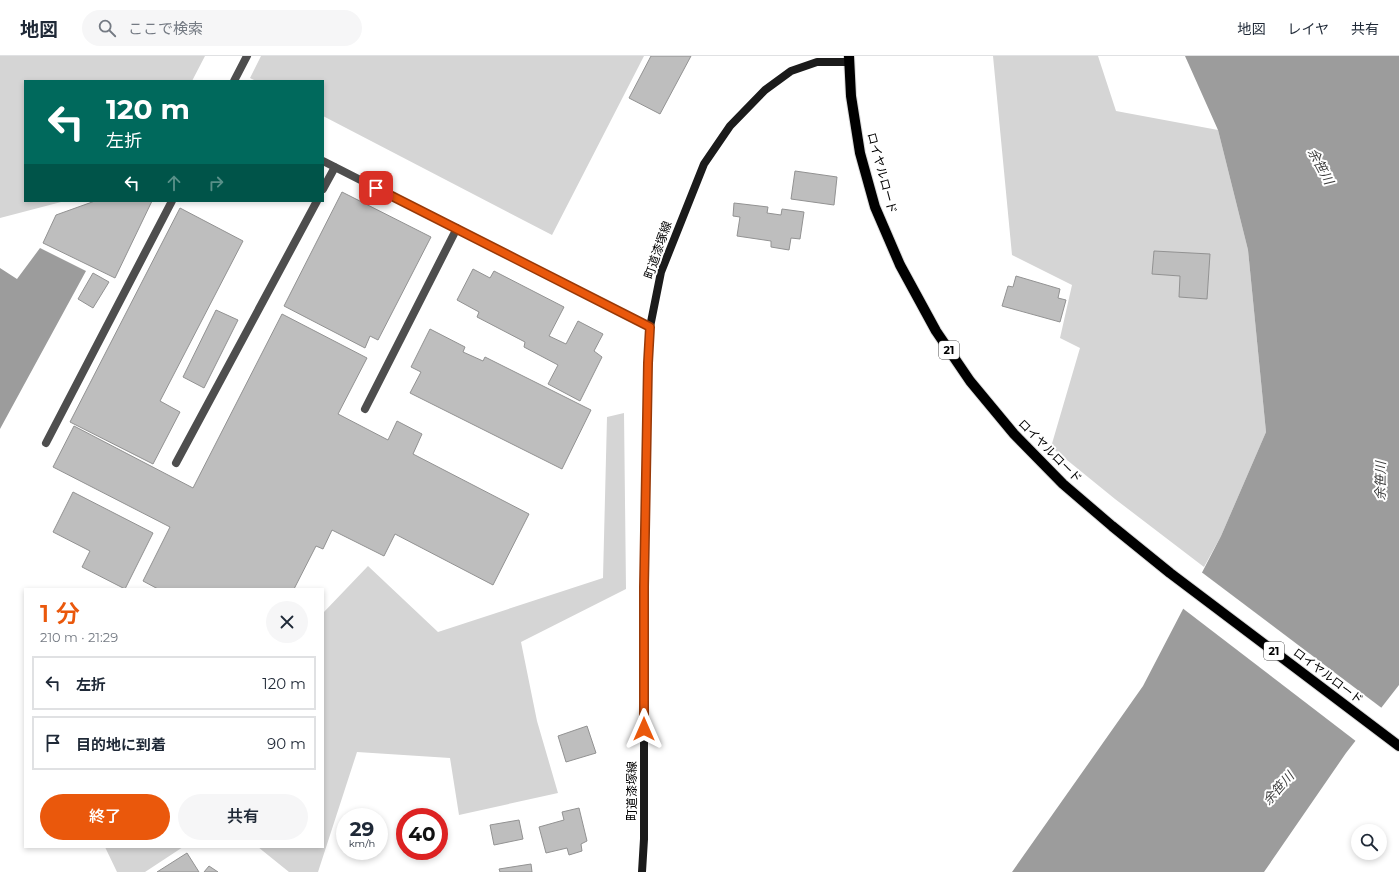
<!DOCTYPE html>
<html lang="ja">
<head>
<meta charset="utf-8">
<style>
  :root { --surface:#fff; --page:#f6f6f7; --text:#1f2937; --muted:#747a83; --line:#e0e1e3; --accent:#ea580c }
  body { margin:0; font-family:Montserrat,"Noto Sans JP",sans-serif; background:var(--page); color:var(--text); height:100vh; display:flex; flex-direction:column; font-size:15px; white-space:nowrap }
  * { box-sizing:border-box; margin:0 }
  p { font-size:13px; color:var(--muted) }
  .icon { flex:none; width:22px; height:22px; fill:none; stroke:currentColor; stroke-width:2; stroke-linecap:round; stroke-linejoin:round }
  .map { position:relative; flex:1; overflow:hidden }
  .details { position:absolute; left:24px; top:532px; width:300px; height:260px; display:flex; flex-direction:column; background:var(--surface); border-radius:0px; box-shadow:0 2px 6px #0003 }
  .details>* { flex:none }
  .hud { position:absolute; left:24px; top:24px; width:300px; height:122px; border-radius:0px; box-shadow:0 2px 6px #0003; background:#00695c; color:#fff; overflow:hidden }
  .buttons { position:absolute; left:1351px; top:768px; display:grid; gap:8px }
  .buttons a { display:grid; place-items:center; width:36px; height:36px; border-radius:50%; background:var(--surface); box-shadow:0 2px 6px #0003; font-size:20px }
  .speed { position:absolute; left:336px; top:752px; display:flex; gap:8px; font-size:20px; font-weight:700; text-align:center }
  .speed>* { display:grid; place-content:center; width:52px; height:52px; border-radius:50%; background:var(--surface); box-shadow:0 2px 6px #0003; line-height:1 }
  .speed small { font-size:10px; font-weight:400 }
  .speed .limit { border:6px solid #d22; background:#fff; color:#111 }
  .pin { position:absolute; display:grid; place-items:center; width:34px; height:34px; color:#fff; margin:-17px; border-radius:8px; box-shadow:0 2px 6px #0006 }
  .me { position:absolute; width:44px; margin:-22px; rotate:0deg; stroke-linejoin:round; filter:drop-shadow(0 0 3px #0008) }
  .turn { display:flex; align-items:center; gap:14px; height:84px; padding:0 16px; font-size:18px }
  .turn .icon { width:52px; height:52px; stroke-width:2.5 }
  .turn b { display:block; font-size:28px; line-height:34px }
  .lanes { display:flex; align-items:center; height:38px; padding:0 16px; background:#0003; justify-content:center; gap:20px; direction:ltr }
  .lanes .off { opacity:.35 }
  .round { display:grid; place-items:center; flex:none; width:42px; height:42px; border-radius:21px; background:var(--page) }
  .headline { display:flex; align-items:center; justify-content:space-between; height:68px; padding:0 16px }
  h1 { font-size:24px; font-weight:600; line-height:30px; color:var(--accent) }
  .cta { display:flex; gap:8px; margin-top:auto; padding:8px 16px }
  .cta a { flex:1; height:46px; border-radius:24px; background:var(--accent); color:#fff; font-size:16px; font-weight:600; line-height:46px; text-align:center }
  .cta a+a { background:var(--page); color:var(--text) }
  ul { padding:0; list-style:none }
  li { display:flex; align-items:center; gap:12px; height:54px; margin:0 8px 6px; padding:0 8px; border:2px solid var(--line); border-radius:0px }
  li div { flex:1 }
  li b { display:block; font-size:15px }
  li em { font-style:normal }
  header { display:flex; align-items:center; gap:24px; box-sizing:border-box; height:56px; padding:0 20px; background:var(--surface); border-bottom:1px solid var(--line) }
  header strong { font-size:19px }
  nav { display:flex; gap:22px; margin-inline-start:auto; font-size:14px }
  .search { width:280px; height:36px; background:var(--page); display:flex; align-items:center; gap:10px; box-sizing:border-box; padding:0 14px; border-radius:22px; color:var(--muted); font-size:15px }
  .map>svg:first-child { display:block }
  .green { fill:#d5d5d5 }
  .water { fill:#9c9c9c }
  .pier { fill:#fff }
  .building { fill:#bebebe; stroke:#929292 }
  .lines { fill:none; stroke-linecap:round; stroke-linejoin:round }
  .primary-casing { stroke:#dbdbdb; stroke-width:12 }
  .lane { stroke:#4e4e4e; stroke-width:8 }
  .secondary { stroke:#1b1b1b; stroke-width:8 }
  .primary { stroke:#000; stroke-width:10 }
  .route-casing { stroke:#983908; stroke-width:10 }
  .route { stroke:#ea580c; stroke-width:7 }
  .labels { text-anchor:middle; stroke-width:4; stroke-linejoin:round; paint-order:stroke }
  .shield { fill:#fff; stroke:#4c4c4c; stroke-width:1 }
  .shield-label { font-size:11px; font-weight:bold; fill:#000 }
  .street-label { font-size:12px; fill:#000; stroke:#fff }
  .water-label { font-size:13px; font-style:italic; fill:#3d3d3d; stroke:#fff }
</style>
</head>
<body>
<header>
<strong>地図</strong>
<div class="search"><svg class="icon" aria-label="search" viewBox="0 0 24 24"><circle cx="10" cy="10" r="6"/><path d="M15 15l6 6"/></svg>ここで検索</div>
<nav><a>地図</a><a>レイヤ</a><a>共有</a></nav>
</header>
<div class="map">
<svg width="1399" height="816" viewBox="0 0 1399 816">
  <rect width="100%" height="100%" fill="#fff"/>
  <!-- green -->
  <path class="green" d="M0 0H205L192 25H25V145H65L0 162Z
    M261 0H644L552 179 323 60V25H256L250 22Z
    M993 0H1098L1116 55 1218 74 1248 194 1266 376 1221 480 1204 511 1115 443 1051 391 1080 292 1060 282 1072 229 1012 199Z
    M624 357 626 533 521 586 537 665 558 737 459 759 450 702 357 696 318 816H289L258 791H323V557L368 510 438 576 603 522 607 361Z
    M105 791H183L145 816H117Z"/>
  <!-- water -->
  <path class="water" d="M1185 0H1399V629L1346 697 1264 816H1012L1143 630 1221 480 1266 376 1248 194 1218 74Z
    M40 192 86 215 0 373V212L17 223Z"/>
  <!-- pier -->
  <path class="pier" d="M1200 515 1383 653 1357 686 1181 551Z"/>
  <!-- building -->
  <path class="building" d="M651 0H691L660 58 629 42Z
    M795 115 837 121 834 149 791 143Z
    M342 136 431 181 378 284 370 280 365 292 284 250Z
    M95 145H152L115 222 43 187 56 159Z
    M734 147 768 151 767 157 781 159 782 153 804 156 800 183 791 182 789 194 771 191V185L737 180 740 161 733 160Z
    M180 152 243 185 160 345 180 356 153 408 70 366Z
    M1154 195 1210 198 1207 243 1179 241 1180 220 1152 218Z
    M473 213 490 222 494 215 564 251 549 280 566 288 578 265 603 278 594 295 602 301 580 345 548 328 558 309 524 291 525 286 477 261 479 256 457 244Z
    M93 217 109 226 93 252 78 243Z
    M1016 220 1060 233 1058 242 1066 244 1060 266 1002 250 1008 230 1013 231Z
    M216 254 238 264 204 332 183 321Z
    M282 258 367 302 338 358 388 384 397 365 422 378 413 398 529 458 493 529 395 478 384 500 332 474 323 493 316 490 294 533H158L143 525 170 471 53 411 74 370 193 432Z
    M430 273 465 291 463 296 483 305 485 301 591 354 562 413 410 337 421 316 411 311Z
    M73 436 153 477 125 533 82 511 90 495 53 476Z
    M587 670 596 697 566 706 558 680Z
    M579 752 587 785 581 788 582 795 569 799 567 792 546 797 539 771 564 764 562 756Z
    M519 764 523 783 494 789 490 769Z
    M187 797 199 816H157Z
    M531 808 532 816H500L499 813Z
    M209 810 218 816H204Z"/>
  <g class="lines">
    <!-- primary casing -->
    <g class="primary-casing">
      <path id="primary" d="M849 0 851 40 860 97 875 151 900 209 936 275 970 325 1014 378 1063 428 1112 470 1170 517 1399 690"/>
    </g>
    <!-- lane -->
    <path class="lane" d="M234 25 247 0
      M323 105 650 271
      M323 133 335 111
      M365 353 457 172
      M46 387 172 145
      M176 407 317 145"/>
    <!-- secondary -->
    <path class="secondary" d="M642 816 644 783V531L648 307 650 271 661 216 704 108 730 70 765 34 791 15 817 6H850"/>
    <!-- primary -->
    <use href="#primary" class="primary"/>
  </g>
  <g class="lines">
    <!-- route casing -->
    <g class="route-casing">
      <path id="route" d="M376 132 650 271 648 307 644 531V673"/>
    </g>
    <!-- route -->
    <use href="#route" class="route"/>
  </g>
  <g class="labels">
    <!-- shield labels -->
    <g class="shield">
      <rect x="939" y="285" width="20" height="18" rx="3"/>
      <rect x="1264" y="586" width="20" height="18" rx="3"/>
    </g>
    <g class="shield-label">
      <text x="949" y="298">21</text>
      <text x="1274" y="599">21</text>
    </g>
    <!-- street labels -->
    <g class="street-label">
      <text transform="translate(882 117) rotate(75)" y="4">ロイヤルロード</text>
      <text transform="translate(658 194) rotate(-71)" y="4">町道漆塚線</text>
      <text transform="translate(1050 395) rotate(45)" y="4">ロイヤルロード</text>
      <text transform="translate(1328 620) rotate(37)" y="4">ロイヤルロード</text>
      <text transform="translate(632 735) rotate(-90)" y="4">町道漆塚線</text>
    </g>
    <!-- water labels -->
    <g class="water-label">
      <text transform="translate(1321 110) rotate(62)" y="5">余笹川</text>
      <text transform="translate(1380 425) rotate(-89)" y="5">余笹川</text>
      <text transform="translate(1278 732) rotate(-48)" y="5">余笹川</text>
    </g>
  </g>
</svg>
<div class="buttons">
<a><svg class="icon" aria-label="search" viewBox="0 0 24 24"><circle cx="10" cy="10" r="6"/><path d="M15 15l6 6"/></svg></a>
</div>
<div class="speed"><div>29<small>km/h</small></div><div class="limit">40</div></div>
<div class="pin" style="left:376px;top:132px;background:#d93025"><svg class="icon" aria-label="arrive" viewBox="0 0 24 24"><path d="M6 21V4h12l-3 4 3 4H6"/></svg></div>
<svg class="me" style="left:644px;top:673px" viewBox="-20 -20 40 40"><path d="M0-17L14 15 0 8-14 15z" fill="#ea580c" stroke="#fff" stroke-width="4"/></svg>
<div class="hud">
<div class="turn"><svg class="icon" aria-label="left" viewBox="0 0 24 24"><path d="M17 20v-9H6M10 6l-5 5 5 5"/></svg><div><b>120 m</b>左折</div></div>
<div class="lanes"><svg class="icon" aria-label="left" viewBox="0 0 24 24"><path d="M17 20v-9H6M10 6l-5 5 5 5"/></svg><svg class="icon off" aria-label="ahead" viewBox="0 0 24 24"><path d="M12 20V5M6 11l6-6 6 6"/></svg><svg class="icon off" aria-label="right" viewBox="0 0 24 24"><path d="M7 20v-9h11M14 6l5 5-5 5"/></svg></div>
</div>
<section class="details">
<div class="headline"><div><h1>1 分</h1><p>210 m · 21:29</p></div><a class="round"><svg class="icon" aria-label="close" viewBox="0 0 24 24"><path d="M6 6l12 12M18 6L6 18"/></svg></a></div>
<ul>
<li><svg class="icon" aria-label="left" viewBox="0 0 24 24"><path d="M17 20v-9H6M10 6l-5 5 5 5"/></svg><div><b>左折</b></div><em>120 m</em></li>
<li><svg class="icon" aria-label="arrive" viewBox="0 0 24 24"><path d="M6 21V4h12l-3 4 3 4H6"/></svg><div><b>目的地に到着</b></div><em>90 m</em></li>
</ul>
<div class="cta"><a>終了</a><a>共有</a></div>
</section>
</div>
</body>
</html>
